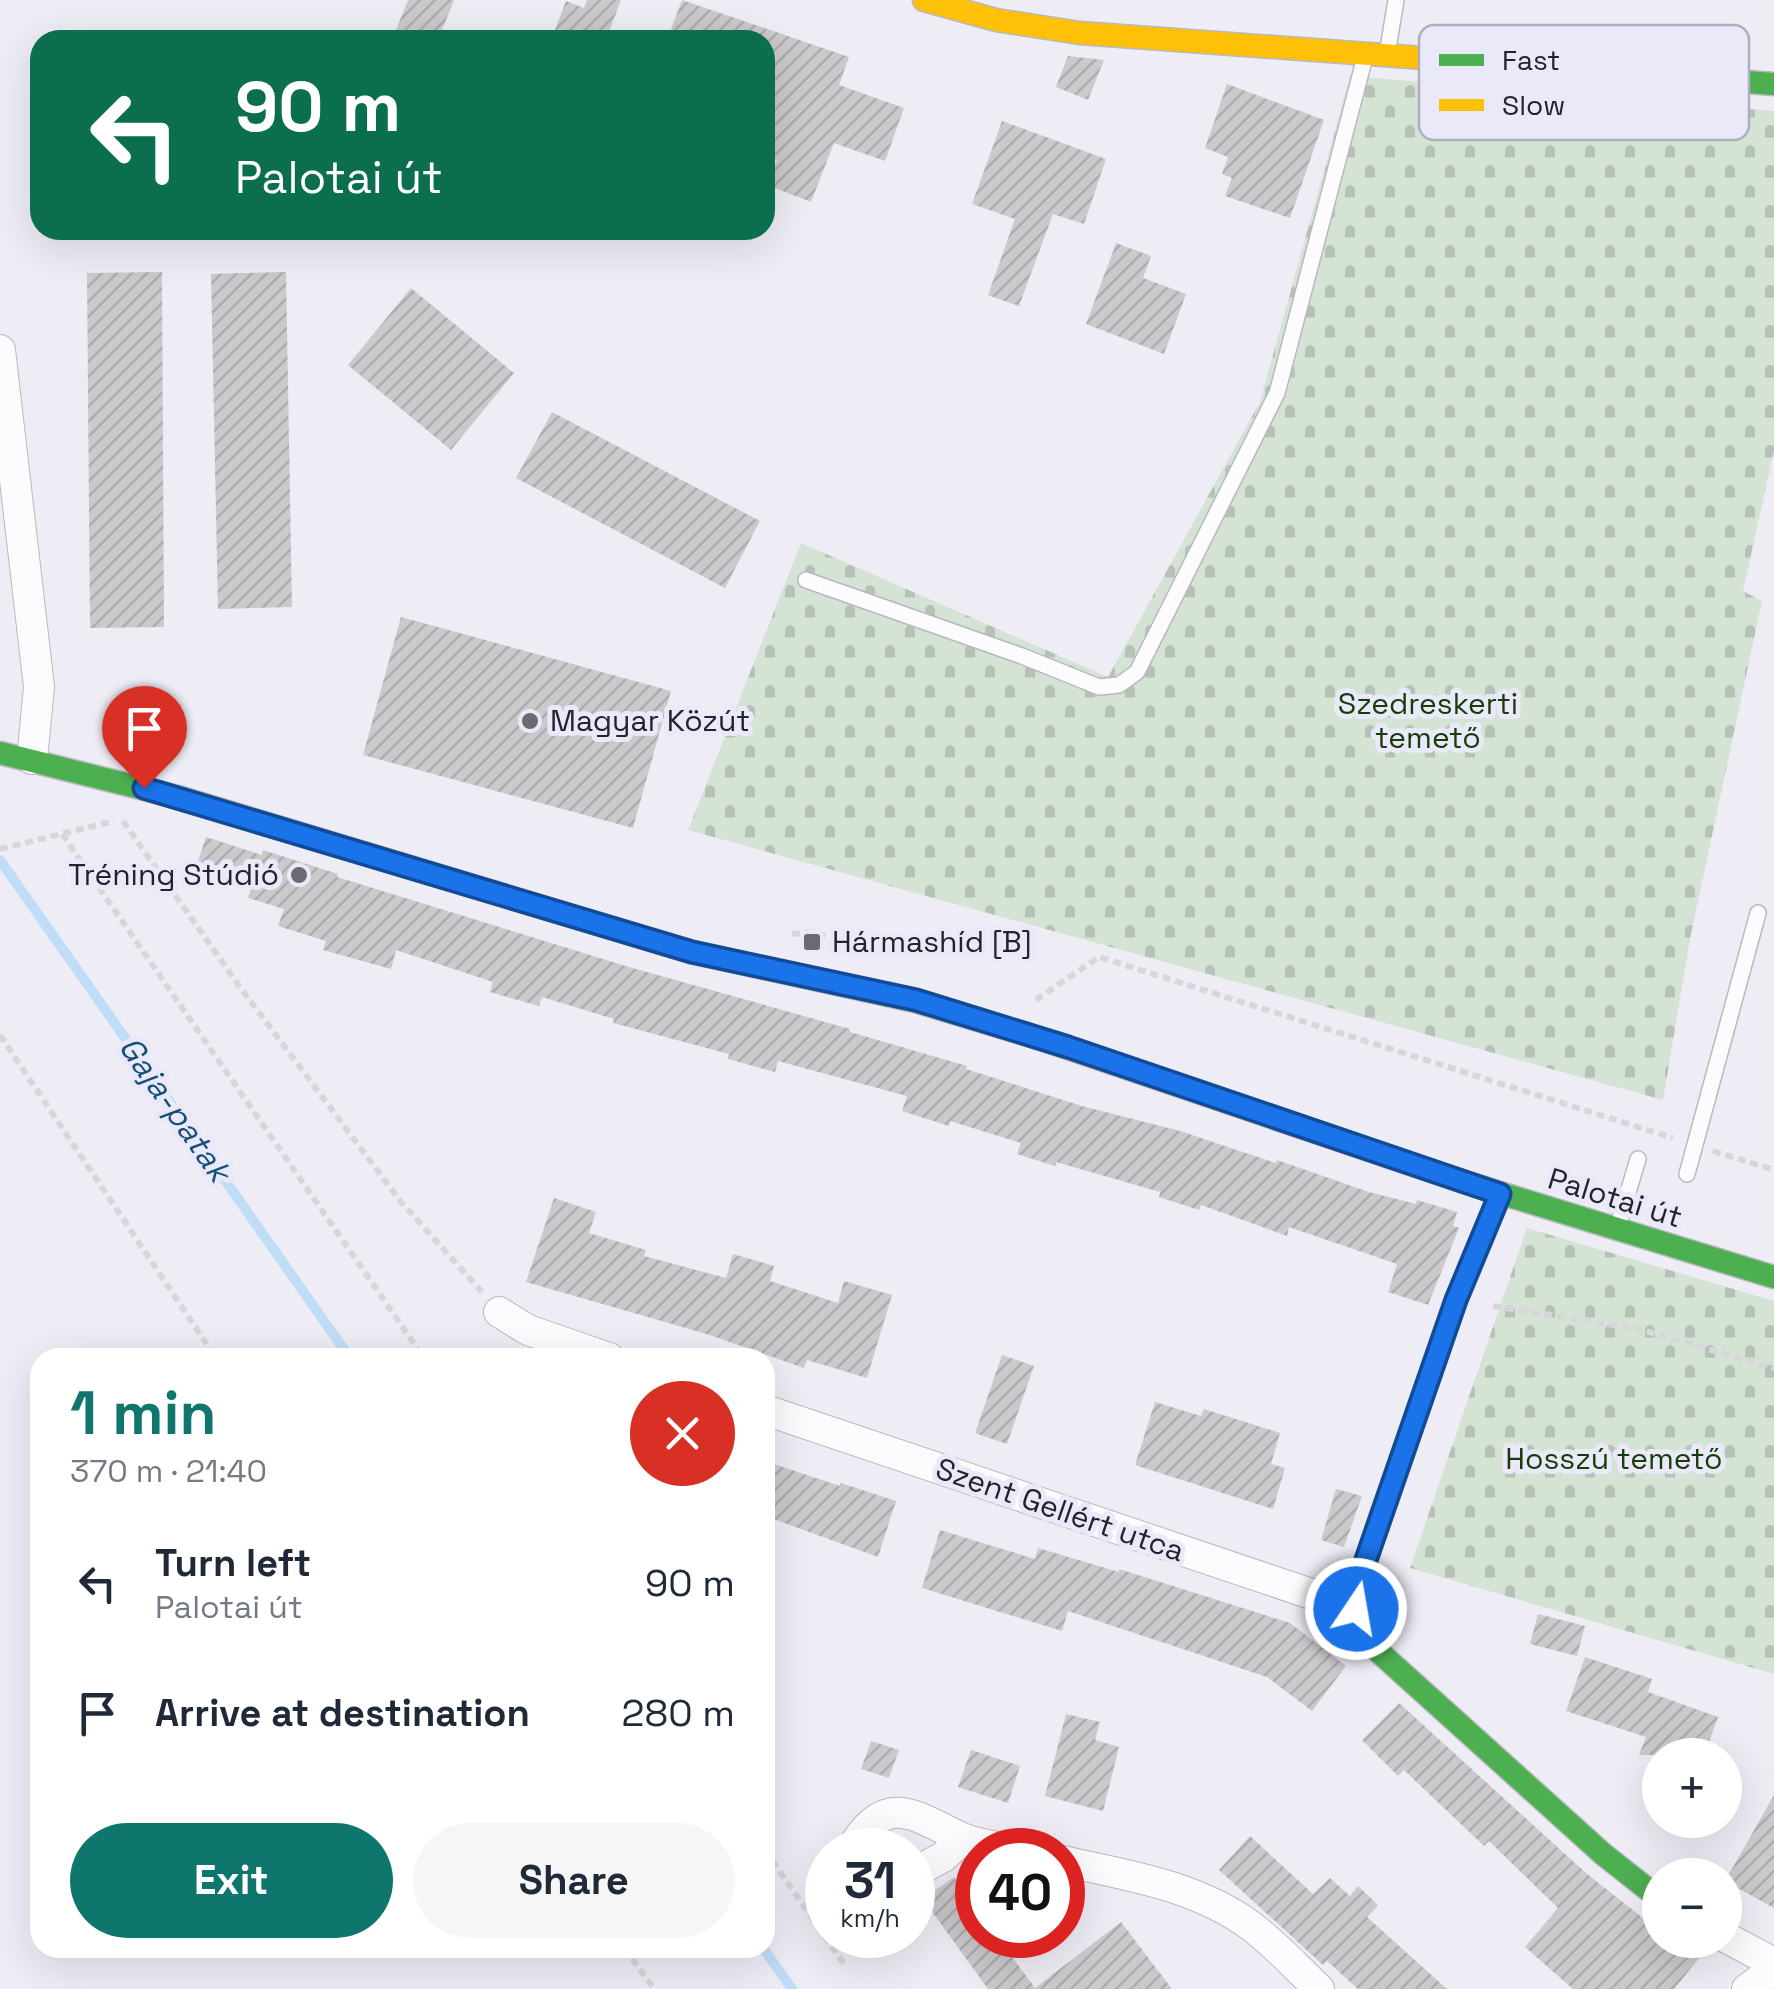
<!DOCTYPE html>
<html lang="en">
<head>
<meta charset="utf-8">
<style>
  :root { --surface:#fff; --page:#f6f6f7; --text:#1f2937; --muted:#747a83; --accent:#0f766e }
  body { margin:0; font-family:"Space Grotesk",sans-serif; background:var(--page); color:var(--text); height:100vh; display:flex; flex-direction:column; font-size:38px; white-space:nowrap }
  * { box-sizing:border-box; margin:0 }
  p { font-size:32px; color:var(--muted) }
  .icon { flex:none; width:55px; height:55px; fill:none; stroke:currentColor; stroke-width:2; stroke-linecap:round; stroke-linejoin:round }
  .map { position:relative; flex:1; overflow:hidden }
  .details { position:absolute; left:30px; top:1348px; width:745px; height:610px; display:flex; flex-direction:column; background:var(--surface); border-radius:30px; box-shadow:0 10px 40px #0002 }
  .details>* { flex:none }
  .banner { position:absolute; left:30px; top:30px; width:745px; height:210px; border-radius:30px; box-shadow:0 10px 40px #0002; background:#0b6e4f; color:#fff; overflow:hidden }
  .fabs { position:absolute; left:1642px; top:1738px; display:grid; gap:20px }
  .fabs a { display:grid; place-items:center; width:100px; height:100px; border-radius:50%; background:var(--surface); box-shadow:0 10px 40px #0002; font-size:50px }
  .speed { position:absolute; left:805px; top:1828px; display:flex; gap:20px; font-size:50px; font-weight:700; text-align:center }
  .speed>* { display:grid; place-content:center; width:130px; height:130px; border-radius:50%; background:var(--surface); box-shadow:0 10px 40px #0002; line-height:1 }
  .speed small { font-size:25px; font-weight:400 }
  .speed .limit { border:15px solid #d22; background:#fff; color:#111 }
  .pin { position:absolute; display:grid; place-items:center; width:85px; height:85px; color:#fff; margin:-102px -42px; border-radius:50% 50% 50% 0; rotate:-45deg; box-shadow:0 0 10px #0007 }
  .pin .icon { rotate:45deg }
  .me { position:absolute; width:110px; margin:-55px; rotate:12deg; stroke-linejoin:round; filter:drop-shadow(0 0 8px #0008) }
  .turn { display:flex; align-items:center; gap:35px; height:210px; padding:0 40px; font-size:45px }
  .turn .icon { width:130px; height:130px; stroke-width:2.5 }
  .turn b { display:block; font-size:70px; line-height:85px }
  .round { display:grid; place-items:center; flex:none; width:105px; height:105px; border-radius:52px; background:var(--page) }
  .head { display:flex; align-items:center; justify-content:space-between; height:170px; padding:0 40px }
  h1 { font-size:60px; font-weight:700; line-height:75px; color:var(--accent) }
  .primary-button { display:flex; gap:20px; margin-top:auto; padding:20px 40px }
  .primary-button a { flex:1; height:115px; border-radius:60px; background:var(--accent); color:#fff; font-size:40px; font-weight:700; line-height:115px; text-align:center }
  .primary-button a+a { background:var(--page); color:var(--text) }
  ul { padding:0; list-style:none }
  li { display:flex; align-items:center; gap:30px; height:130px; padding:0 40px }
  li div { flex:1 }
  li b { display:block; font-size:38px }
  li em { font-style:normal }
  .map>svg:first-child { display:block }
  .cemetery { fill:url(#cemetery-stones) }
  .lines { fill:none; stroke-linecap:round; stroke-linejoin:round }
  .stream { stroke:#c0ddf7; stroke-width:10 }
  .building { fill:url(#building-hatch) }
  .lane-casing { stroke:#b8b8be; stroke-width:18 }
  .street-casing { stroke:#b8b8be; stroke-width:32 }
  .fast-casing { stroke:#b8b8be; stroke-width:25 }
  .slow-casing { stroke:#b8b8be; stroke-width:25 }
  .path { stroke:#d7d7d9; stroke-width:6; stroke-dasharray:8 5; stroke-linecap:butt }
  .lane { stroke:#fcfcfe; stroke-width:15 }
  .street { stroke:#fcfcfe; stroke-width:30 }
  .fast { stroke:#4caf50; stroke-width:22 }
  .slow { stroke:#ffc107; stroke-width:22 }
  .route-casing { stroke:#114b97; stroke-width:25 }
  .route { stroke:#1a73e8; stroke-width:18 }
  .poi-dot { fill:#6b6a71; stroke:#eae9fa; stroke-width:4 }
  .labels { text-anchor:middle; stroke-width:10; stroke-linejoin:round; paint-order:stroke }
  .park-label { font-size:30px; fill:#173c09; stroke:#eae9fa }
  .poi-label { font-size:30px; fill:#242329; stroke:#eae9fa; text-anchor:start }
  .street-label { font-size:30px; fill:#242329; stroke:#eae9fa }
  .water-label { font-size:32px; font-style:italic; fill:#164f77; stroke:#eae9fa }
  .key { fill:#eae9fa; stroke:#afaebb; stroke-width:2.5 }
  .key-label { font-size:28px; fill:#242329 }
</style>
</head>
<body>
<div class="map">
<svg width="1774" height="1989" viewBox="0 0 1774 1989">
  <defs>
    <pattern id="cemetery-stones" width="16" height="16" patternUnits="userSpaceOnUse" patternTransform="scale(2.5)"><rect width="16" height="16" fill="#d4e3d4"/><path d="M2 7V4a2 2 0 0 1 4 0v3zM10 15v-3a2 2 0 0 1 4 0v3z" fill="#b6c2b6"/></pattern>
    <pattern id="building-hatch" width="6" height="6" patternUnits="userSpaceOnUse" patternTransform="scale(2.5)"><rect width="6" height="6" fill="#ccc9cc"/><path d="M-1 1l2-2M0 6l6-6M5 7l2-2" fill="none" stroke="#afacaf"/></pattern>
  </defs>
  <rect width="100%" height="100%" fill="#eeedf6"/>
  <!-- cemetery -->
  <path class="cemetery" d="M1350 76 1774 111V451L1743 591 1762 601 1691 934 1663 1100 688 830 801 543 1108 677 1260 402Z
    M1527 1228 1774 1301V1674L1410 1568Z"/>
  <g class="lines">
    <!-- stream -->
    <path class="stream" d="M0 860 350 1358
      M763 1948 792 1989"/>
  </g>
  <!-- building -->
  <path class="building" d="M408 0H454L438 40H392Z
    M587 0H621L606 40H551L566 1 584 8Z
    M682 0 849 57 839 85 904 108 885 161 834 143 811 202 767 185 777 160 765 158V40H667Z
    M1068 56 1104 60 1088 100 1056 87Z
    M1227 84 1324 120 1290 218 1225 196 1232 178 1222 174 1228 157 1205 148Z
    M1002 121 1106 159 1084 224 1053 214 1019 306 988 295 1015 219 972 204Z
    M1116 243 1151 256 1143 278 1186 294 1164 354 1086 324Z
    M162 272 164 627 90 628 87 273Z
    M286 272 292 607 218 609 211 274Z
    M411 288 514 373 451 450 348 365Z
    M552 412 760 521 725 588 516 478Z
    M401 617 671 691 633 828 363 755Z
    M206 837 262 855 263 850 338 874 337 877 629 967 850 1029V1032L967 1066 966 1069 1082 1106 1180 1131 1276 1163 1277 1160 1369 1192 1416 1204 1417 1200 1457 1212 1453 1226 1459 1228 1428 1305 1388 1292 1397 1264 1289 1227 1287 1236 1201 1205 1199 1210 1159 1197 1160 1192 1056 1162 1055 1166 1017 1154 1021 1143 950 1121 949 1126 902 1111 907 1096 778 1061 775 1072 728 1059 729 1054 613 1023 614 1019 542 997 539 1006 490 992 493 982 396 950 391 969 323 950 326 941 278 926 284 909 248 898 252 885 196 867Z
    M554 1198 596 1212 589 1233 646 1250 644 1256 726 1278 733 1254 774 1266 770 1281 838 1303 844 1281 892 1295 867 1378 807 1360 804 1368 710 1335 526 1282Z
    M1002 1355 1034 1366 1007 1444 975 1433Z
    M1155 1402 1201 1416 1204 1409 1280 1433 1271 1464 1285 1468 1273 1509 1135 1465Z
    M765 1461 840 1486 841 1483 896 1501 878 1557 765 1516Z
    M1336 1489 1362 1496 1344 1547 1321 1540Z
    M940 1530 1035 1559 1038 1548 1119 1572V1569L1290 1623 1346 1666 1312 1711 1267 1677 1068 1611 1062 1631 922 1588Z
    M1538 1614 1585 1626 1577 1656 1530 1644Z
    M1585 1657 1652 1679 1648 1692 1718 1717 1708 1745 1699 1742 1694 1755H1639L1646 1737 1566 1711Z
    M1399 1703 1586 1873 1644 1919 1660 1925V1940H1679L1700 1957 1674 1989H1573L1525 1947 1558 1908 1489 1841 1484 1846 1404 1770 1398 1776 1362 1740Z
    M1066 1714 1100 1722 1095 1740 1119 1747 1103 1811 1045 1796Z
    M871 1741 899 1750 889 1778 861 1769Z
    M971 1750 1020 1766 1008 1803 958 1787Z
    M1774 1795V1908L1725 1881Z
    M1250 1836 1313 1894 1330 1878 1350 1896 1358 1886 1378 1905 1367 1917 1447 1989H1358L1327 1961 1323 1965 1219 1870Z
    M954 1877 978 1909V1935H996L1035 1988 1121 1922 1172 1989H988L923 1899Z"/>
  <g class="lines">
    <!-- lane casing -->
    <g class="lane-casing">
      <path id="lane" d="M1387 55 1396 0
        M806 580 1022 656 1099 687 1119 685 1137 672 1277 393 1365 57
        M1687 1174 1758 913
        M1618 1226 1638 1159"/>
    </g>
    <!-- street casing -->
    <g class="street-casing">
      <path id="street" d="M0 350 39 687 32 759
        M499 1312 528 1330 609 1358
        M765 1410 1356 1609
        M856 1850 854 1845C887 1791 917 1817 960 1837 976 1845 997 1846 1014 1850
        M1062 1861C1127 1875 1197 1886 1251 1926 1275 1944 1297 1968 1319 1989
        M912 1874 943 1857 963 1839
        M1725 1937 1774 1963
        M1747 1989 1765 1976 1769 1961"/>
    </g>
    <!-- fast casing -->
    <g class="fast-casing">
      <path id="fast" d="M1506 64 1774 84
        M0 753 181 798 691 952 915 1001 1035 1037
        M1461 1181 1774 1277
        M1500 1195 1456 1300 1359 1580 1360 1618 1379 1652 1603 1854 1660 1899"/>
    </g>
    <!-- slow casing -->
    <g class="slow-casing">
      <path id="slow" d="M924 0 996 20 1080 33 1506 64
        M1035 1037 1461 1181"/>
    </g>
    <!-- path -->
    <path class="path" d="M123 821 237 983 401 1202 482 1292
      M62 834 424 1358
      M0 849 114 821
      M792 934 812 932 857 946
      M1036 1000 1099 957 1673 1138
      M0 1035 216 1358
      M1713 1151 1774 1170
      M1493 1306 1639 1329 1774 1368
      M765 1850 846 1967
      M625 1948 654 1989"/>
    <!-- lane -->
    <use href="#lane" class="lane"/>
    <!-- street -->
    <use href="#street" class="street"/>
    <!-- fast -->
    <use href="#fast" class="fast"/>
    <!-- slow -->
    <use href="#slow" class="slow"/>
  </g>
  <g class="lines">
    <!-- route casing -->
    <g class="route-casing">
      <path id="route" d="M144 788 692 952 916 1000 1068 1047 1500 1194 1456 1300 1359 1580 1356 1609"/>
    </g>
    <!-- route -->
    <use href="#route" class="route"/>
  </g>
  <!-- markers -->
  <g class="poi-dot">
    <circle cx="530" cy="721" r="10"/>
    <circle cx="299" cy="875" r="10"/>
    <rect x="802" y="932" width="20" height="20" rx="5"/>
  </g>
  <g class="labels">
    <!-- park labels -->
    <g class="park-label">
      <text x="1428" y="714">Szedreskerti<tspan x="1428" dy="34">temető</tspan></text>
      <text x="1614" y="1469">Hosszú temető</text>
    </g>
    <!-- poi labels -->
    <g class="poi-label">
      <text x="550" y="731">Magyar Közút</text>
      <text x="279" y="885" text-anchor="end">Tréning Stúdió</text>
      <text x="832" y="952">Hármashíd [B]</text>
    </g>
    <!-- street labels -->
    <g class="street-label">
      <text transform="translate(1615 1198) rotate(17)" y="10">Palotai út</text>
      <text transform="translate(1060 1510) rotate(19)" y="10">Szent Gellért utca</text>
    </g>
    <!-- water labels -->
    <g class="water-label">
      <text transform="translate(175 1109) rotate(55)" y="11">Gaja-patak</text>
    </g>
  </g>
  <!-- legend -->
  <rect x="1419" y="25" width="330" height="115" rx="15" class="key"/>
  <rect x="1439" y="54" width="45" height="12" fill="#4caf50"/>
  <rect x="1439" y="99" width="45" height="12" fill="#ffc107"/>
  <g class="key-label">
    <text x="1502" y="70">Fast</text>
    <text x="1502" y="115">Slow</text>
  </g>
</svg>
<div class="fabs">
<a>+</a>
<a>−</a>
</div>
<div class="speed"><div>31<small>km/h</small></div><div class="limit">40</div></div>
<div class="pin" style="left:144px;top:788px;background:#d93025"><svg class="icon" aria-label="arrive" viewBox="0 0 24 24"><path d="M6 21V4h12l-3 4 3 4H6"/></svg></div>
<svg class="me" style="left:1356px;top:1609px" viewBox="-20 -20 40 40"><circle r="17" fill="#1a73e8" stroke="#fff" stroke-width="3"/><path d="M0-11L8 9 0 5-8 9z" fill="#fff"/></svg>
<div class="banner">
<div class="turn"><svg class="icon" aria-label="left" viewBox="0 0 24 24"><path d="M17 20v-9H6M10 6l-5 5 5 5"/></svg><div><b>90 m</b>Palotai út</div></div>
</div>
<section class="details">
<div class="head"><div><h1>1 min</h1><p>370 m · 21:40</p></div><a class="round" style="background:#d93025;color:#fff"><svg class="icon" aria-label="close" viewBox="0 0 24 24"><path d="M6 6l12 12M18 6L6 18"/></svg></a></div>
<ul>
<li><svg class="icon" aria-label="left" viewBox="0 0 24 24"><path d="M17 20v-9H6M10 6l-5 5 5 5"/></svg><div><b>Turn left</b><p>Palotai út</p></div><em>90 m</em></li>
<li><svg class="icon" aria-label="arrive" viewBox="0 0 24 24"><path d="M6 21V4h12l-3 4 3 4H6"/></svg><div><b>Arrive at destination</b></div><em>280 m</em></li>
</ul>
<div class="primary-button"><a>Exit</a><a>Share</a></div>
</section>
</div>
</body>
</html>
